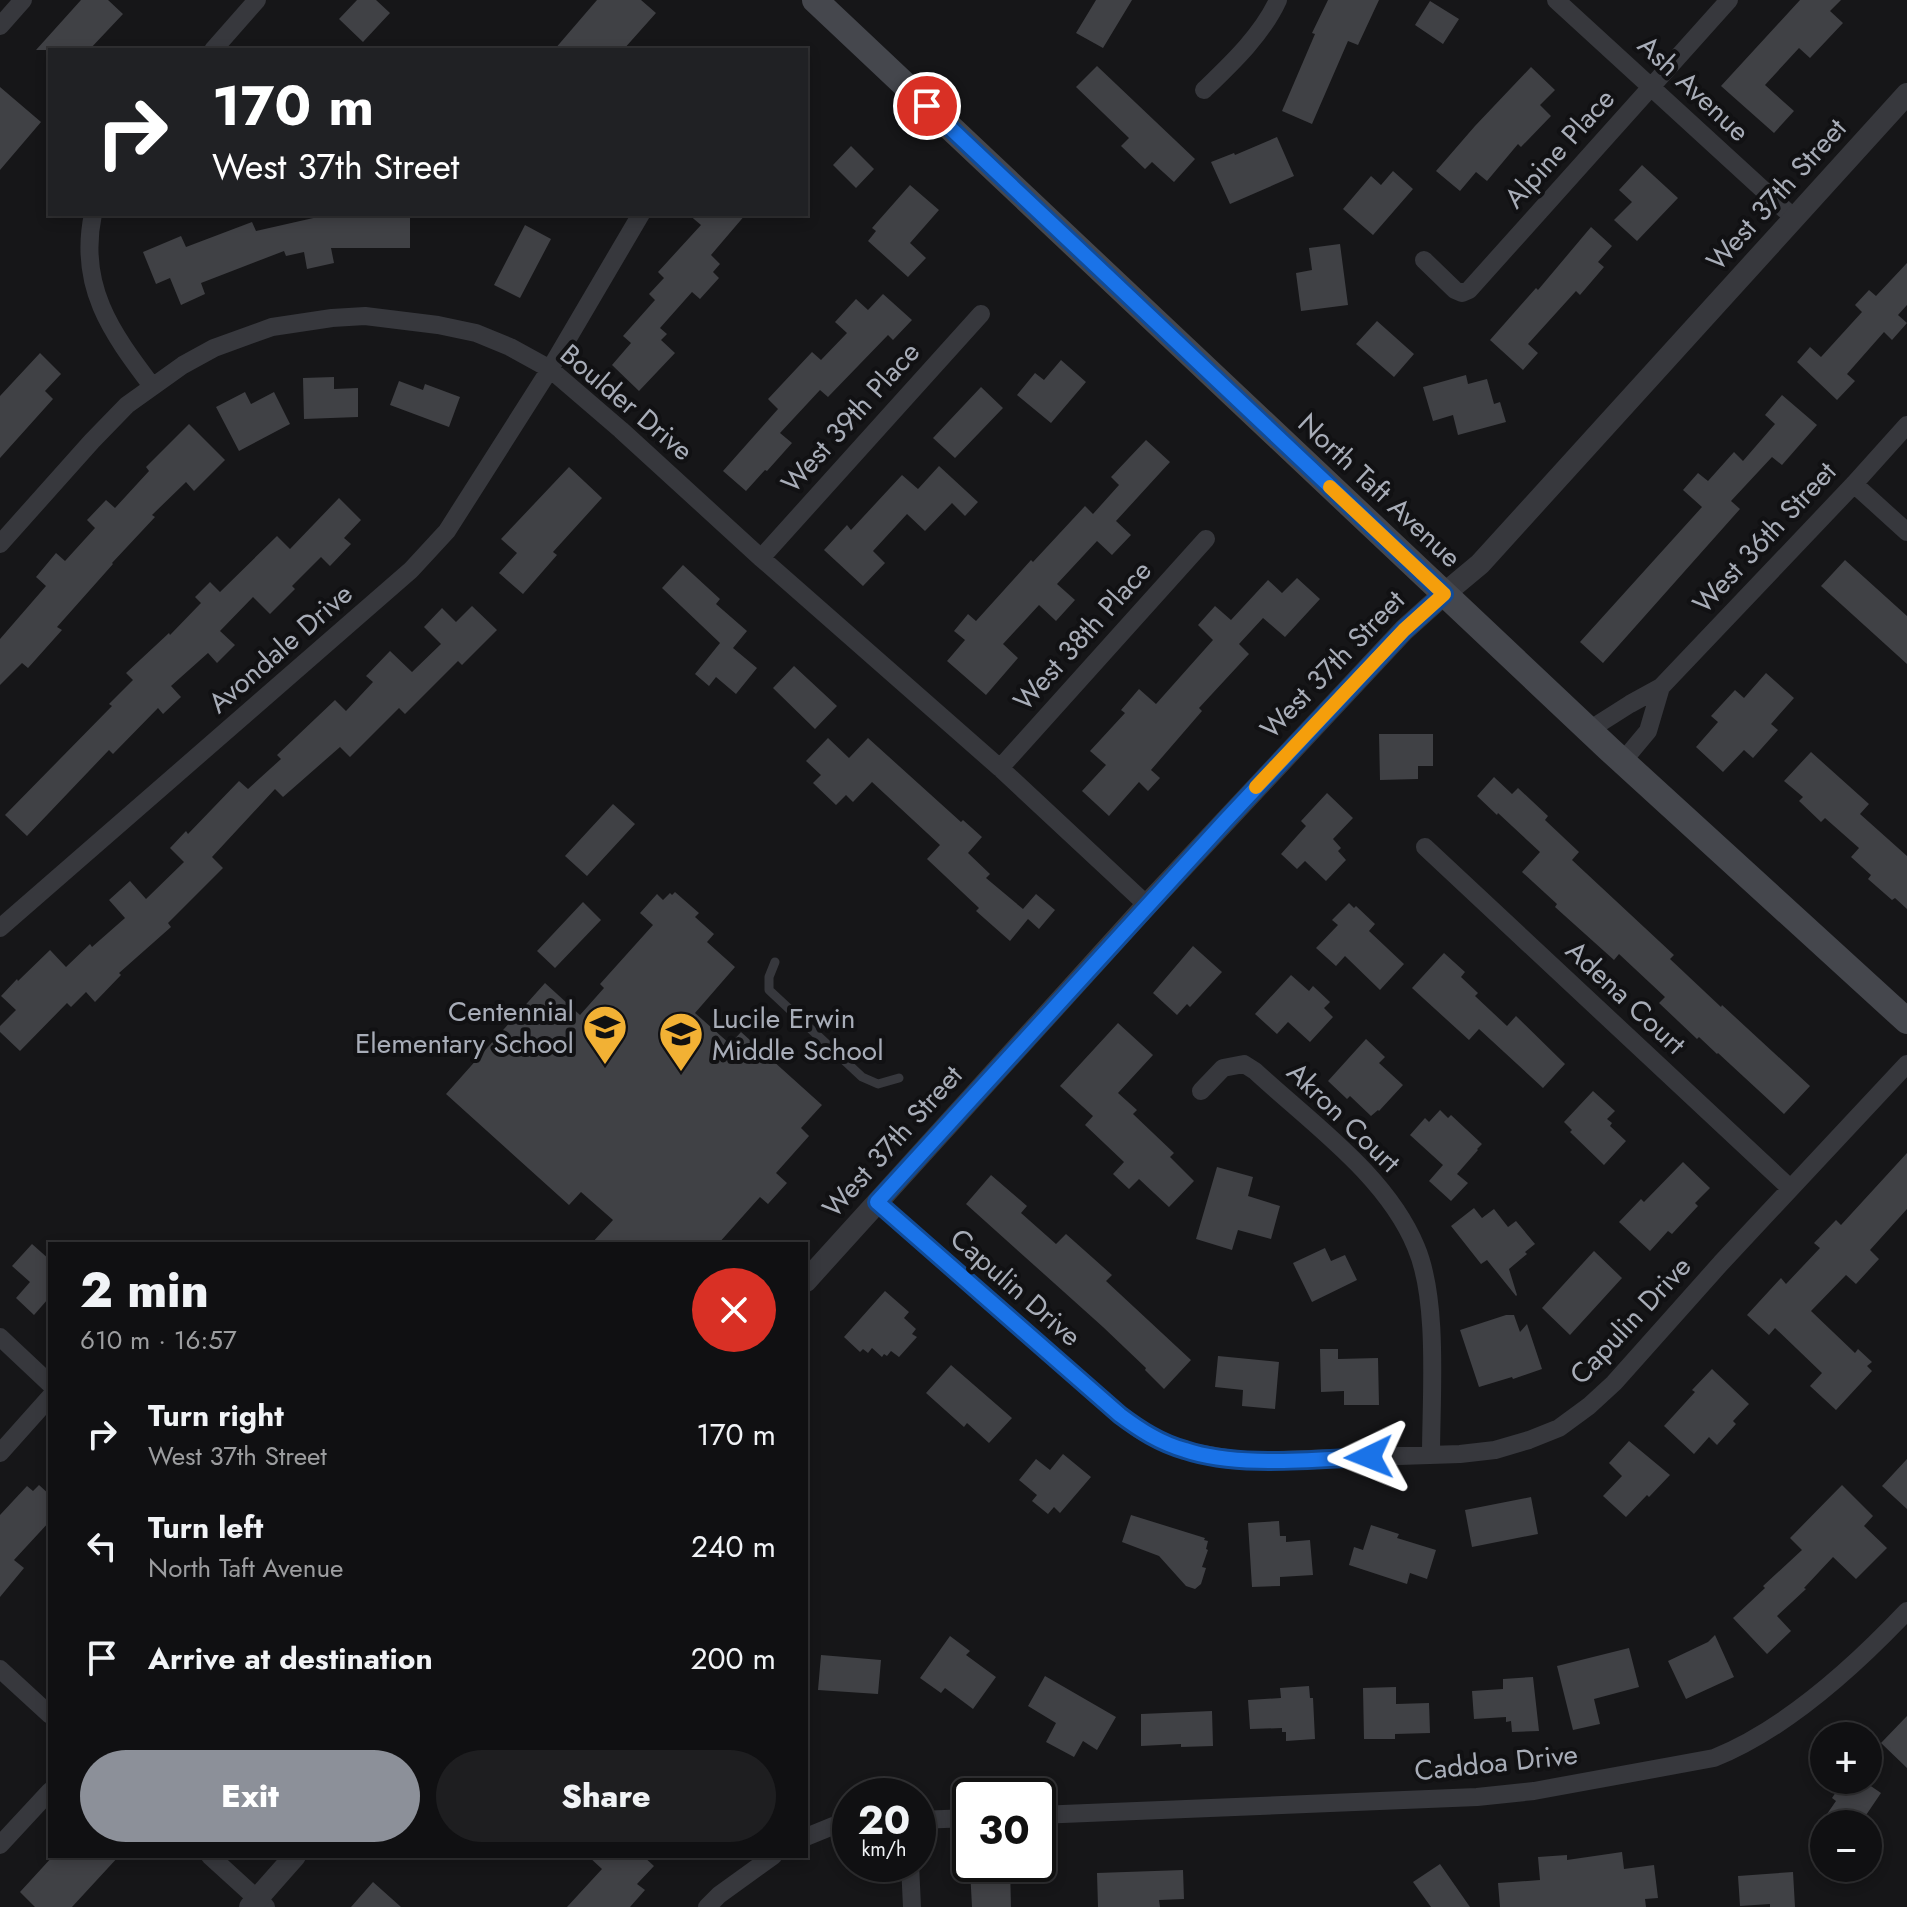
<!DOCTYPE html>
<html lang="en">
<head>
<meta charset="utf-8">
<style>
  :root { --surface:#101012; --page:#1e1e20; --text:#f1f3f6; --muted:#9c9d9f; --line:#303032; --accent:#8c9099 }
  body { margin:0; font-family:Jost,sans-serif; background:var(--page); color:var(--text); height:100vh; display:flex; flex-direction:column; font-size:30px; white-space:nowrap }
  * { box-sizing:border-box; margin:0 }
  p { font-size:26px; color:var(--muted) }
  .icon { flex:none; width:44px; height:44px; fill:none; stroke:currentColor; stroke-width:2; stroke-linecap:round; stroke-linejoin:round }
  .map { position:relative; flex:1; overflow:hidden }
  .drawer { position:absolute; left:48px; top:1242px; width:760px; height:616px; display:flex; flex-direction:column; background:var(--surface); border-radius:0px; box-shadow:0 4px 12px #0003,0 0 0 2px var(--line) }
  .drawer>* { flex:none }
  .hud { position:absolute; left:48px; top:48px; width:760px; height:168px; border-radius:0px; box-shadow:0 4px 12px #0003,0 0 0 2px var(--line); background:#202124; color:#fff; overflow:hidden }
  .buttons { position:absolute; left:1810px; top:1722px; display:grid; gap:16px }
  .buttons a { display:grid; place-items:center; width:72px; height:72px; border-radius:50%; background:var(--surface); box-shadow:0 4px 12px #0003,0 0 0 2px var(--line); font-size:40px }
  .speed { position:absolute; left:832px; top:1778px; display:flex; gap:16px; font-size:40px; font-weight:700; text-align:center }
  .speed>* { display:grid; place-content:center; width:104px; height:104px; border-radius:50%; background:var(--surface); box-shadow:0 4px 12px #0003,0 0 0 2px var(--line); line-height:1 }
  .speed small { font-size:20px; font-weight:400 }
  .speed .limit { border:4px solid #111; border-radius:12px; background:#fff; color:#111 }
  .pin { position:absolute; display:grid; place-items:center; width:68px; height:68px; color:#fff; margin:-34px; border:4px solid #fff; border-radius:50%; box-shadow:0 2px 8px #0007 }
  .me { position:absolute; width:88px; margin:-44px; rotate:268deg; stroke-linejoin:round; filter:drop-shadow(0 0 6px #0008) }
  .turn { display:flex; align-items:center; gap:28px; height:168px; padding:0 32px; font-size:36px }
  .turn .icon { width:104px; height:104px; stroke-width:2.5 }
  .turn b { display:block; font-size:56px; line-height:68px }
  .round { display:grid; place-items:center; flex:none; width:84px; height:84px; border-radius:42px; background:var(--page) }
  .overview { display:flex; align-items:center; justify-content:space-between; height:136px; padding:0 32px }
  h1 { font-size:48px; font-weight:800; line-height:60px }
  .action { display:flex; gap:16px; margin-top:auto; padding:16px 32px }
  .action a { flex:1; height:92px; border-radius:48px; background:var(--accent); color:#fff; font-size:32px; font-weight:800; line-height:92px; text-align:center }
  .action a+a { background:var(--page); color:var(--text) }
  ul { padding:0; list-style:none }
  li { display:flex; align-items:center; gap:24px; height:112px; padding:0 32px }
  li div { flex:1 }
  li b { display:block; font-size:30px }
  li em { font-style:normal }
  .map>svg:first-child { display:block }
  .building { fill:#404145 }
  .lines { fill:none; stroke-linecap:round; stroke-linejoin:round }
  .service { stroke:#37383d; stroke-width:9 }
  .minor { stroke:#37383d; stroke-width:18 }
  .tertiary { stroke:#37383d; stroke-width:22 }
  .secondary { stroke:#45474d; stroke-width:26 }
  .route-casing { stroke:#114b97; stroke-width:20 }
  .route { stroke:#1a73e8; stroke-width:14 }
  .slow { stroke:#f59e0b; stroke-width:14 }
  .labels { text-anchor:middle; stroke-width:8; stroke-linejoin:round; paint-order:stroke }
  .street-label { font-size:28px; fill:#a8adb8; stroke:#111113 }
  .poi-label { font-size:28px; fill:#a8adb8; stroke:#111113; text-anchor:end }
</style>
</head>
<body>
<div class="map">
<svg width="1907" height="1907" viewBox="0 0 1907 1907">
  <rect width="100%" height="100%" fill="#161618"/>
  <!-- building -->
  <path class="building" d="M81 0H108L123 14 89 50H36Z
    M357 0H376L390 13 363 42 339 19Z
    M597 0H641L656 13 623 50H554Z
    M1096 0H1132L1103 48 1076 33Z
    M1328 0H1379L1358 45 1348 41 1312 124 1282 111 1315 34 1312 33Z
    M1800 0H1841L1830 11 1843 23 1810 58 1799 48 1765 85 1794 111 1774 133 1721 86Z
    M1430 1 1459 19 1443 44 1415 25Z
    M1097 66 1195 159 1174 182 1152 162 1145 169 1121 146 1129 138 1076 87Z
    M1531 67 1555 90 1540 105 1551 116 1521 147 1518 144 1487 181 1476 172 1460 191 1436 171 1475 126Z
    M0 87 41 122 0 170Z
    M1277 137 1294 176 1230 204 1211 162 1234 153 1235 155Z
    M851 146 874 169 856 188 833 165Z
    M1642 165 1678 198 1637 241 1614 220 1632 202 1619 190Z
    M1393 171 1413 189 1373 235 1343 209 1371 176 1381 185Z
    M910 185 939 210 910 243 926 258 908 277 868 241 876 231 872 228Z
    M331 214H410V248H331L334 263 307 269 304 252 286 256 284 251 201 283 205 294 181 305 170 278 156 284 143 252 181 236 186 247 252 222 256 231Z
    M688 214H746L711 255 720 264 713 272 719 278 700 299 692 292 660 328 667 334 661 340 675 353 639 391 612 365 631 343 623 336 655 300 649 294 664 278 658 272 701 225Z
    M525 225 551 239 520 298 494 285Z
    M1591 227 1612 246 1598 262 1604 267 1580 295 1576 291 1528 344 1538 353 1523 370 1490 340 1536 288 1538 290Z
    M1340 244 1348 305 1301 311 1296 273 1312 270 1309 248Z
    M1907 263V305L1898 315 1907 323 1892 340 1884 332 1847 374 1855 381 1837 400 1797 362 1810 347 1821 357 1862 312 1855 305 1869 290 1876 296Z
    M883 294 912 320 893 340 888 335 828 397 820 390 780 433 792 443 767 471 765 470 746 491 723 471 778 409 768 399 812 352 821 360 847 333 835 322 856 299 868 310Z
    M1377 321 1414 354 1394 377 1356 344Z
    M40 353 61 374 45 391 53 399 0 458V396Z
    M1061 360 1086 382 1051 423 1017 395 1035 373 1044 380Z
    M1466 375 1468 384 1487 379 1494 404 1500 402 1506 422 1458 435 1453 415 1433 421 1423 387Z
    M334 377V389L358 388V417L304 419 303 378Z
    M399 381 423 390 425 384 460 397 449 427 390 405Z
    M981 387 1003 408 955 458 933 438Z
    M245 392 251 404 274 392 290 424 239 451 216 407Z
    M1782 395 1817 425 1782 465 1772 457 1731 501 1740 509 1603 663 1580 642 1702 507 1683 490 1698 473 1708 481 1734 452 1743 461 1775 424 1765 415Z
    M189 424 225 460 194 491 186 482 152 515 155 517 112 563 113 564 57 627 62 630 28 668 22 663 0 685V639L46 586 36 577 56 553 65 561 95 528 87 520 106 500 115 508 149 471 146 467Z
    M1146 440 1170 462 1116 521 1131 535 1112 555 1097 541 1057 584 1075 600 1056 621 1039 605 1003 644 1018 658 986 695 947 661 965 640 954 631 968 614 976 621 1031 560 1033 562 1085 506 1093 514 1119 485 1111 477Z
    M939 466 978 502 965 516 952 503 925 531 907 514 873 551 885 563 863 586 824 550 847 525 851 530 902 475 918 489Z
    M569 467 602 498 553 552 557 555 523 594 499 573 517 553 501 539Z
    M339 498 361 520 344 538 351 544 330 566 321 557 292 586 295 589 270 614 253 597 220 631 235 645 217 663 208 653 171 686 181 697 163 714 158 708 113 754 109 750 27 836 5 815 112 706 109 704 133 680 126 673 169 633 170 635 201 603 195 597 210 582 220 592 277 536 290 549Z
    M1845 560 1907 616V664L1821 586Z
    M683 565 720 599 716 604 747 631 733 648 757 668 736 694 716 677 709 686 695 674 720 643 662 588Z
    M1297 578 1320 599 1285 637 1263 618 1239 644 1249 654 1199 708 1202 711 1151 770 1160 778 1148 791 1139 782 1109 816 1082 791 1106 765 1090 751 1125 713 1121 710 1139 689 1156 704 1213 640 1198 625 1215 606 1231 620 1268 580 1282 593Z
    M472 606 497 630 462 665 458 661 405 714 399 708 350 757 340 747 283 797 275 789 212 857 223 868 168 923 171 927 119 973 121 975 95 1002 86 992 71 1007 67 1003 20 1051 0 1032V1026L16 1010 1 996 17 979 18 981 50 950 66 967 90 944 92 947 125 918 109 900 130 881 146 899 184 862 170 848 186 831 188 834 239 781 248 789 281 759 277 755 335 700 346 711 373 682 366 676 390 651 412 672 441 644 424 627 442 608 456 622Z
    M794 666 837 706 815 729 773 688Z
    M1766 673 1794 698 1771 724 1778 730 1753 758 1744 750 1723 772 1696 747 1718 722 1711 716 1735 690 1744 698Z
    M1379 734H1433V766H1418V779L1380 780Z
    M828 738 849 758 868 738 961 822 963 820 982 837 968 853 990 874 986 878 1023 909 1036 894 1055 910 1039 929 1028 919 1010 941 976 911 979 908 927 859 940 845 872 782 853 802 846 795 836 805 813 783 821 775 806 761Z
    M1811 752 1869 804 1860 814 1907 856V909L1895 898 1892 900 1868 879 1871 875 1851 857 1859 848 1825 818 1821 822 1799 801 1803 797 1784 781Z
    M1494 777 1512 794 1518 788 1548 816 1545 820 1579 852 1572 860 1674 955 1670 959 1721 1007 1722 1005 1810 1086 1784 1114 1718 1053 1717 1054 1699 1037 1697 1039 1659 1003 1665 997 1619 954 1614 960 1555 907 1557 904 1522 872 1540 852 1498 813 1497 815 1477 796Z
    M1327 793 1353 818 1333 839 1341 848 1338 851 1346 860 1326 881 1305 861 1297 869 1281 854 1306 826 1301 821Z
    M613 804 635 824 587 876 565 856Z
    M675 892 699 913 695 917 714 934 707 942 735 967 695 1013 730 1044 741 1032 822 1105 801 1128 809 1136 776 1173 787 1183 768 1204 760 1197 718 1244H591L613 1220 581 1192 569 1205 446 1094 545 983 580 1015 604 988 600 984 653 925 640 913 657 894 663 900 670 893 672 895Z
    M583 902 601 920 555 968 537 951Z
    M1349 903 1354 908 1356 906 1375 924 1369 931 1404 964 1380 990 1345 956 1336 966 1316 948 1338 925 1332 920Z
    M1193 946 1222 972 1190 1007 1187 1004 1177 1015 1153 993Z
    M1444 953 1465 972 1461 977 1478 993 1475 996 1507 1026 1516 1016 1565 1064 1543 1088 1479 1029 1469 1040 1412 988Z
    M1291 975 1309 991 1313 986 1330 1002 1324 1008 1333 1017 1310 1042 1288 1022 1277 1034 1255 1014Z
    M1118 1023 1153 1055 1118 1093 1137 1110 1133 1114 1174 1153 1170 1157 1194 1181 1169 1207 1139 1179 1129 1189 1113 1174 1124 1162 1085 1125 1093 1116 1060 1086Z
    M1366 1039 1385 1057 1379 1063 1403 1085 1379 1111 1378 1110 1371 1116 1350 1096 1347 1099 1328 1081Z
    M1593 1091 1615 1111 1607 1119 1612 1123 1610 1126 1626 1141 1604 1165 1570 1132 1572 1130 1564 1122Z
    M1440 1110 1448 1118 1451 1115 1482 1144 1477 1149 1478 1150 1457 1174 1468 1183 1451 1201 1429 1181 1443 1165 1410 1135 1425 1118 1429 1122Z
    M1907 1153V1209L1870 1250 1879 1259 1856 1284 1846 1275 1811 1311 1855 1353 1858 1349 1872 1362 1867 1366 1872 1371 1836 1410 1810 1386 1822 1373 1775 1328 1769 1335 1747 1315 1781 1278 1786 1284 1820 1248 1814 1243 1836 1220 1841 1225Z
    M1683 1162 1710 1188 1695 1203 1698 1206 1672 1234 1668 1231 1650 1251 1619 1222 1641 1199 1644 1202Z
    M1217 1167 1253 1177 1248 1196 1280 1206 1271 1239 1238 1230 1232 1250 1196 1239Z
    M991 1175 1027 1206 1021 1213 1056 1244 1066 1234 1112 1275 1106 1281 1191 1360 1164 1389 1145 1370 1146 1368 1103 1327 966 1204Z
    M1474 1208 1482 1218 1494 1209 1508 1227 1516 1221 1535 1244 1525 1252 1527 1254 1509 1269 1517 1295 1516 1296 1487 1260 1481 1264 1451 1226Z
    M32 1244 50 1260V1300L48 1299 34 1315 16 1298 30 1282 12 1266Z
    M1325 1248 1331 1261 1345 1255 1357 1280 1312 1302 1293 1263Z
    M1594 1251 1622 1278 1570 1335 1542 1308Z
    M885 1291 909 1312 904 1318 916 1329 912 1334 917 1337 899 1357 891 1351 887 1356 884 1354 882 1357 872 1348 868 1353 863 1349 860 1352 844 1337Z
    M1506 1315H1514L1520 1332 1527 1324 1542 1369 1513 1379 1512 1377 1479 1387 1460 1330Z
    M1320 1349H1338V1359L1378 1358 1379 1405H1344V1391L1321 1392Z
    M1218 1356 1279 1362 1275 1409 1242 1406 1243 1390 1215 1387Z
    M951 1365 1012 1418 989 1443 967 1423 964 1427 926 1393Z
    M1712 1369 1749 1404 1733 1421 1736 1424 1717 1445 1709 1437 1694 1454 1664 1426 1695 1392 1692 1390Z
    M1629 1441 1670 1475 1649 1497 1647 1495 1626 1517 1603 1496 1622 1476 1609 1463Z
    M1063 1454 1091 1477 1060 1513 1054 1507 1048 1514 1032 1501 1037 1495 1019 1480 1036 1459 1050 1470Z
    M1907 1459V1509L1882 1486Z
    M39 1485 50 1495V1521L14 1560 24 1568 0 1597V1515L27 1486 33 1491Z
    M1842 1485 1873 1516 1864 1526 1887 1548 1856 1579 1833 1557 1804 1588 1806 1589 1777 1616 1791 1631 1767 1654 1733 1618 1765 1588 1763 1586 1802 1550 1790 1538Z
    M1531 1497 1538 1534 1472 1547 1465 1510Z
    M1131 1515 1205 1538 1204 1540 1208 1541 1206 1549 1208 1550 1202 1567 1206 1568 1201 1584 1195 1589 1186 1586 1159 1556 1122 1542Z
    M1279 1521 1280 1536H1286V1542L1310 1540 1313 1575 1280 1577V1586L1252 1587 1248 1523Z
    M1371 1525 1399 1534 1397 1538 1436 1550 1427 1579 1410 1573 1407 1584 1349 1565 1354 1547 1363 1550Z
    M1715 1635 1734 1677 1686 1699 1668 1661 1708 1642Z
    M950 1636 970 1651 966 1655 996 1677 973 1709 945 1688 941 1693 920 1678Z
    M1629 1648 1639 1687 1594 1699 1600 1724 1573 1730 1557 1666Z
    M821 1655 881 1660 878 1694 818 1690Z
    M1045 1676 1116 1717 1097 1750 1083 1741 1074 1757 1046 1742 1056 1723 1028 1706Z
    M1533 1677 1539 1731 1512 1732 1511 1721 1506 1722V1717L1474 1719 1472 1691 1503 1689V1679Z
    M1309 1686 1310 1698H1313L1315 1739 1286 1741V1732H1282V1728L1250 1729 1248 1700 1281 1698 1280 1688Z
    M1396 1687V1704L1429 1703 1430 1733 1395 1734V1739H1364L1363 1688Z
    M1212 1711 1213 1746 1181 1747V1744L1141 1746V1714Z
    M1907 1716V1768L1881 1743Z
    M1844 1780H1862L1881 1793 1860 1824H1820L1836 1801 1832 1798Z
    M1622 1852 1624 1869 1654 1865 1658 1898 1645 1899 1646 1907H1500L1498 1883 1540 1880 1538 1857 1567 1855V1860Z
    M53 1856H119L72 1907H35L20 1892Z
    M588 1856H643L654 1866 637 1884 645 1890 630 1907H567L602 1869Z
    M1440 1864 1470 1907H1431L1413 1882Z
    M1010 1867 1011 1907H972L970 1869Z
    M1183 1870 1184 1899 1159 1900 1160 1907H1098L1097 1873Z
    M1793 1872 1795 1907H1770V1904L1740 1906 1738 1876Z
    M373 1882 401 1907H351Z"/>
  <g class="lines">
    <!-- service -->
    <path class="service" d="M775 962 769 977V990L862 1077 878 1084 899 1078"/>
    <!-- minor -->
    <path class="minor" d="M1556 0 1794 218
      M0 26 23 0
      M213 50 257 0
      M1204 90C1231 64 1262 35 1278 0
      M93 214C78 286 111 332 152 386
      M1424 260 1455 290 1462 293 1469 290 1729 0
      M1854 484 1907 532
      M0 544 92 441 127 405 183 365 214 348 272 327 332 318 365 316 438 325 476 333 510 347 550 369 621 430 761 558 1000 768 1147 905
      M761 558 981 314
      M1589 730 1630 704 1661 687 1854 484 1907 425
      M1623 761 1648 731 1661 687
      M1000 768 1206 539
      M1425 847 1790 1188
      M0 928 411 570 447 531 550 369 641 214
      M1201 1091 1223 1068 1244 1064 1255 1071C1311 1123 1387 1176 1416 1247 1439 1301 1431 1396 1431 1455
      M877 1202 1120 1415 1140 1430 1163 1442 1187 1451 1245 1461 1460 1454 1495 1450 1529 1440 1559 1428 1589 1406 1614 1383 1721 1263 1907 1064
      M0 1337 50 1384
      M0 1453 50 1397
      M0 1669 50 1715
      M1038 1815 1477 1797 1534 1791 1714 1758C1784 1730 1855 1666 1907 1611
      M918 1820 970 1818
      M806 1837 833 1826 850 1825
      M0 1845 50 1791
      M210 1856 266 1907
      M910 1864 912 1907
      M707 1907 719 1895 773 1856"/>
    <!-- tertiary -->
    <path class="tertiary" d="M806 1281 1147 905 1404 630 1444 594 1480 564 1907 94
      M250 1907 295 1856"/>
    <!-- secondary -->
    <path class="secondary" d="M815 0 1609 749 1907 1021"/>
  </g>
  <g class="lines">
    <!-- route casing -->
    <g class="route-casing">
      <path id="route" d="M927 106 1444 594 1404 630 1225 821 877 1202 1120 1415C1140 1430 1160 1443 1185 1450 1238 1468 1313 1459 1369 1457"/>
    </g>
    <!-- route -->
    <use href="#route" class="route"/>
    <!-- slow -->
    <path class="slow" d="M1256 787 1404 630 1444 594 1330 487"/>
  </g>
  <!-- icons -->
  <defs>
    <g id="school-pin" transform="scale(2.3)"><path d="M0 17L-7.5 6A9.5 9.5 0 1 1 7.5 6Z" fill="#f2b134" stroke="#111113"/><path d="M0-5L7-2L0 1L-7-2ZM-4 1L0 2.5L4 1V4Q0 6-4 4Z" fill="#111"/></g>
  </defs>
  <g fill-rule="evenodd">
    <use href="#school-pin" x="605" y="1027"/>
    <use href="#school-pin" x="681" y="1034"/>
  </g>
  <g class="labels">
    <!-- street labels -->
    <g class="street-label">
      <text transform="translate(1694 88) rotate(43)" y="10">Ash Avenue</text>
      <text transform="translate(1559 148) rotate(-48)" y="10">Alpine Place</text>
      <text transform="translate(1776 194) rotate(-48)" y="10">West 37th Street</text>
      <text transform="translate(627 402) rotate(40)" y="10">Boulder Drive</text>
      <text transform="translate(850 417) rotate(-48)" y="10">West 39th Place</text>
      <text transform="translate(1380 490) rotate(43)" y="10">North Taft Avenue</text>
      <text transform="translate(1764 537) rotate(-47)" y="10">West 36th Street</text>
      <text transform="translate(1082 635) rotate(-48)" y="10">West 38th Place</text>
      <text transform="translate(280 648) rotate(-41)" y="10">Avondale Drive</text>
      <text transform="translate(1332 664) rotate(-46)" y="10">West 37th Street</text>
      <text transform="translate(1626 997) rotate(43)" y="10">Adena Court</text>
      <text transform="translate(1344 1117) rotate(44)" y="10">Akron Court</text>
      <text transform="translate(892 1141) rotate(-48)" y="10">West 37th Street</text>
      <text transform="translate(1016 1287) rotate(41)" y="10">Capulin Drive</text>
      <text transform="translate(1630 1320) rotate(-47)" y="10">Capulin Drive</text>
      <text transform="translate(1496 1762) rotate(-6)" y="10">Caddoa Drive</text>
    </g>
    <!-- poi labels -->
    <g class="poi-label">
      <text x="574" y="1021">Centennial<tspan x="574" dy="32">Elementary School</tspan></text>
      <text x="712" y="1028" text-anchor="start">Lucile Erwin<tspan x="712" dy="32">Middle School</tspan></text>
    </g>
  </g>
</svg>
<div class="buttons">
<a>+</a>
<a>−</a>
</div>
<div class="speed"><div>20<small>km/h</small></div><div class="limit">30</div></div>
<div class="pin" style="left:927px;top:106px;background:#d93025"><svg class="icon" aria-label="arrive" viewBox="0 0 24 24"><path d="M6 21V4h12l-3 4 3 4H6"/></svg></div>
<svg class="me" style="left:1369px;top:1457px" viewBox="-20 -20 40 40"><path d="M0-17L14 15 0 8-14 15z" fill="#1a73e8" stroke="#fff" stroke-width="4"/></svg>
<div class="hud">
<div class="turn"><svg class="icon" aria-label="right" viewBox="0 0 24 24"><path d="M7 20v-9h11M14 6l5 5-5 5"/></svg><div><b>170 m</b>West 37th Street</div></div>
</div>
<section class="drawer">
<div class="overview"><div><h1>2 min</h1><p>610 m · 16:57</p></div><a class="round" style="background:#d93025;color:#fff"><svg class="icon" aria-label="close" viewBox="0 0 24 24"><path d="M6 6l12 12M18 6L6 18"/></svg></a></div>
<ul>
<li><svg class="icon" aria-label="right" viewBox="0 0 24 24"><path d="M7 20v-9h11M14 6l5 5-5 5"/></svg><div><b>Turn right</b><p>West 37th Street</p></div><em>170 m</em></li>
<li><svg class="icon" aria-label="left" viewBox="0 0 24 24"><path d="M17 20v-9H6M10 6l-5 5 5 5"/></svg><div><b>Turn left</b><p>North Taft Avenue</p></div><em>240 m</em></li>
<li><svg class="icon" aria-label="arrive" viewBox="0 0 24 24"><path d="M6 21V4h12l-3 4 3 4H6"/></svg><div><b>Arrive at destination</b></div><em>200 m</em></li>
</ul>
<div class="action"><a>Exit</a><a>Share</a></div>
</section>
</div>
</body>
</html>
